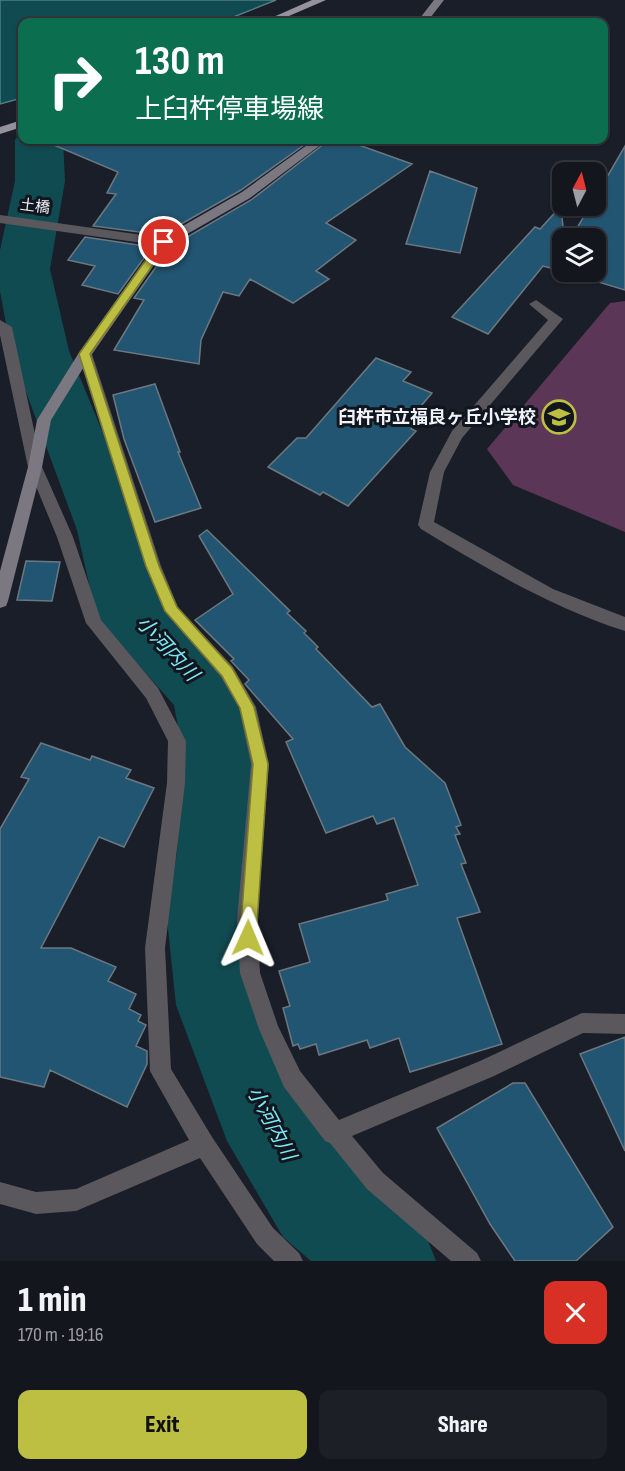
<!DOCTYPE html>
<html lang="en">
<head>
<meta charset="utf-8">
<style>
  :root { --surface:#14161e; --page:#1d1f27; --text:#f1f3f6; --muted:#9d9fa4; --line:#33353c; --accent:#bdbf43 }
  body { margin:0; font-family:"Sofia Sans Condensed","Noto Sans JP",sans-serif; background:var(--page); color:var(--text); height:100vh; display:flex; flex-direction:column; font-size:22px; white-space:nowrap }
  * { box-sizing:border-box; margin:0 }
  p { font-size:20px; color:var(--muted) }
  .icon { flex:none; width:33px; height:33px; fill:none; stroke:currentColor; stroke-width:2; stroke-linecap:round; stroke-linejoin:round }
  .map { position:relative; height:1261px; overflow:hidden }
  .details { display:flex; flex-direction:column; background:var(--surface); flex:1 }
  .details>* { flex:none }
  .top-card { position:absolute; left:18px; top:18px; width:590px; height:126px; border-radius:12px; box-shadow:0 2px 4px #0004,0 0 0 2px var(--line); background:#0b6e4f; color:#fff; overflow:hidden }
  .needle { width:39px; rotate:7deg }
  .fabs { position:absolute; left:552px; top:162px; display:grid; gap:12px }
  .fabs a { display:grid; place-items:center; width:54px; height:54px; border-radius:12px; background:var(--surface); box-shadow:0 2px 4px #0004,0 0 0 2px var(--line); font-size:30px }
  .pin { position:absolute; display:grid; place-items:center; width:51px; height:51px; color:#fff; margin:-26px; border:3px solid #fff; border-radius:50%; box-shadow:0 2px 6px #0007 }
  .me { position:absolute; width:66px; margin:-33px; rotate:1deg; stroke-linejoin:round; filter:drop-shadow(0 0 4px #0008) }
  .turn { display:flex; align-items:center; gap:21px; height:126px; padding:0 18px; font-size:27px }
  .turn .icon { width:78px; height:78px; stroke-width:2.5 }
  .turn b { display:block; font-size:42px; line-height:51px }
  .round { display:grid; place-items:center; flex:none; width:63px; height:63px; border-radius:12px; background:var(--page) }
  .summary { display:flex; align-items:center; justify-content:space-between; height:102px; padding:0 18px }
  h1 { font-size:36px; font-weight:800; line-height:45px }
  .button { display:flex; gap:12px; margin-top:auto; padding:12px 18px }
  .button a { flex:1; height:69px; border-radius:12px; background:var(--accent); color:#111; font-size:24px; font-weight:800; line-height:69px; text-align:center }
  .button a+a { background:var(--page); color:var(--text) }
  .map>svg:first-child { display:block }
  .green { fill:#5c3656 }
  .water { fill:#114b52; stroke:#547d84; stroke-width:1.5 }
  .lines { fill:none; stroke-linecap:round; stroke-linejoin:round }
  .river { fill:#114b52; fill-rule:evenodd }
  .building { fill:#225572; stroke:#6c7881; stroke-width:1.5 }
  .minor { fill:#5a585d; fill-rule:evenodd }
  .tertiary { fill:#5a585d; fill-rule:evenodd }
  .secondary { fill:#7b7881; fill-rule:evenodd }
  .primary { fill:#95929d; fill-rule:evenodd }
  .route { fill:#bdbf43; stroke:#7b7c2c; stroke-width:1.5 }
  .labels { text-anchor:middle; stroke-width:6; stroke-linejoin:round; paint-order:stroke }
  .far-street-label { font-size:15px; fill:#f0f3fa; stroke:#11151e }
  .poi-label { font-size:18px; font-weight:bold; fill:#f0f3fa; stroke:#11151e; text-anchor:end }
  .water-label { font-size:20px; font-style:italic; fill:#7beaf7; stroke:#11151e }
</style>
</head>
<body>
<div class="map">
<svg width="625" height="1261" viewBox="0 0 625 1261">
  <rect width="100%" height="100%" fill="#1a1e28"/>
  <!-- green -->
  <path class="green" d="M625 301V532L513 485 487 449 610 303Z"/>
  <!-- water -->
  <path class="water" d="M0 0H276L221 22H22V98L0 104Z"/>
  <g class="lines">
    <!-- river -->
    <path class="river" d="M22 130V140H63L65 181 50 269 69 351 143 530 160 593 234 670 245 692 260 760 257 852 251 919 264 1005 293 1076 351 1169 422 1226 436 1261H311L283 1237 227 1141 176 1005 167 919 177 852 184 760 174 705 104 626 94 606 77 530 11 351 0 291V250L15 181V140Z"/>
  </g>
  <!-- building -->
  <path class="building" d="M42 140H311L241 190 162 235 93 226 116 194 107 193 118 172Z
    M329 140H345L412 164 326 223 356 240 316 271 329 279 293 303 250 279 239 296 223 292 201 340 199 364 114 350 144 300 134 298 170 247 251 200Z
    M625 146V290L565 272H596V238H571L590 206H596V196Z
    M430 171 477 188 460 253 406 244Z
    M561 206 564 238 562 271 543 266 488 334 452 317 535 227 540 229Z
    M85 237 152 247 118 294 82 285 95 266 68 260Z
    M376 358 411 372 403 381 432 393 421 406 427 409 411 429 416 431 348 506 323 492 320 495 268 467 297 438H306Z
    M155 384 180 452H178L201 508 155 522 124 439 113 395Z
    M207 530 290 611 287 613 306 631 304 633 318 647 316 649 372 707 380 704 405 747 445 783 461 825 456 827 460 834 455 835 466 863 461 864 480 912 457 918 502 1044 410 1072 399 1038 370 1048 367 1040 319 1055 316 1044 300 1049 298 1044 293 1046 283 1008 290 1006 279 971 310 962 299 924 388 900 386 894 418 885 394 818 377 824 373 816 326 833 286 742 293 739 245 684 249 680 231 661 234 659 195 620 233 594 199 536Z
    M26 561 60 562 52 601 17 600Z
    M41 743 90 760 92 756 131 770 126 778 154 788 124 847 99 837 41 948H71L116 967 108 981 136 994 129 1009 141 1015 138 1021 146 1025 136 1046 147 1051V1064L127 1107 50 1070 44 1087 0 1077V829L29 779 21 777Z
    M625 1037V1151L580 1054Z
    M513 1083H525L613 1227 576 1261H515L490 1224 437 1128Z"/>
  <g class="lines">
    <!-- minor -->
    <path class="minor" d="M536 300 563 319 462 438 444 472 434 522 553 589 625 617V631C551 607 487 569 421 529L418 525 430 472 452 431 548 320 529 304Z
      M0 320 12 327 42 467 73 537 101 620 158 688 186 741 185 783 165 948 171 1069 212 1137 273 1228 299 1253 303 1261H274L257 1244 200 1158 76 1211 36 1214 0 1204V1182L36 1192 76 1189 189 1140 150 1071 145 948 167 783 168 741 146 698 86 623 57 537 28 467 0 335Z
      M85 349 92 354 161 566 178 607 233 667 256 707 269 764 257 920 260 973 278 1026 300 1071 339 1120 480 1061 582 1013 625 1014V1034L583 1033 494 1076 352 1136 383 1173 477 1253 481 1261H451L367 1189 330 1143 325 1141 284 1087 259 1029 240 973 237 920 251 764 239 708 221 677 164 611 145 566 78 354Z"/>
    <!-- tertiary -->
    <path class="tertiary" d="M0 215 164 238 170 242 164 246 0 223Z"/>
    <!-- secondary -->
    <path class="secondary" d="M434 0H444L427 22H417Z
      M314 140H327L250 198 168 245 90 357 51 420 42 467 8 601 6 606 0 608V571L28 467 37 420 80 351 160 239 242 192Z"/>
    <!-- primary -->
    <path class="primary" d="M312 0H326L275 22H262Z
      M22 120V127L0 134V127Z"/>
  </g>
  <!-- route -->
  <path class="route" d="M160 240 169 242 90 354 159 566 177 607 232 668 254 707 268 764 256 938 254 944 248 946 242 944 240 938 253 764 240 708 222 676 165 611 146 566 79 354Z"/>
  <!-- icons -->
  <defs>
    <g id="school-ring" transform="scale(1.725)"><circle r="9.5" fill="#11151e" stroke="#bdbf43" stroke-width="1.5"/><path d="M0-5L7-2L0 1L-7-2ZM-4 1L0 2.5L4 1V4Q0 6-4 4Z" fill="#bdbf43"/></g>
  </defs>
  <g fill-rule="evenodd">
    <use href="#school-ring" x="559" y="417"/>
  </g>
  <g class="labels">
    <!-- far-street labels -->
    <g class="far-street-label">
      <text transform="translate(35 206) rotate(7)" y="5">土橋</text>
    </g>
    <!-- poi labels -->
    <g class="poi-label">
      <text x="536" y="423">臼杵市立福良ヶ丘小学校</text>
    </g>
    <!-- water labels -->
    <g class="water-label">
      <text transform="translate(168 648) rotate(47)" y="7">小河内川</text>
      <text transform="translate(272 1123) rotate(62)" y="7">小河内川</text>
    </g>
  </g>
</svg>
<div class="fabs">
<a><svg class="needle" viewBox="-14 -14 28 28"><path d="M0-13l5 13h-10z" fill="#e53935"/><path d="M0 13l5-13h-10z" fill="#9d9fa4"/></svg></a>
<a><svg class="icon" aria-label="layers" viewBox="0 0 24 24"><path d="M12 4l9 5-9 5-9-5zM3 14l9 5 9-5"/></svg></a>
</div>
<div class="pin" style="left:164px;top:242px;background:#d93025"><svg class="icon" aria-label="arrive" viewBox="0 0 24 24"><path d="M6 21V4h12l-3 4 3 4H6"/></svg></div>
<svg class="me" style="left:248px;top:938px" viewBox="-20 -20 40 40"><path d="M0-17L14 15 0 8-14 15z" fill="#bdbf43" stroke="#fff" stroke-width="4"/></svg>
<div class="top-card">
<div class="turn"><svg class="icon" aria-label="right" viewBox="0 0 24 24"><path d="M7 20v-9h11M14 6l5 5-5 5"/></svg><div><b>130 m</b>上臼杵停車場線</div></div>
</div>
</div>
<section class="details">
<div class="summary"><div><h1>1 min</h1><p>170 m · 19:16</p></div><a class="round" style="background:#d93025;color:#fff"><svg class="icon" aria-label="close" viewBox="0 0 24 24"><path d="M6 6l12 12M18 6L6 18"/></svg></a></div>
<div class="button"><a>Exit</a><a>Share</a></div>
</section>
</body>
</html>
